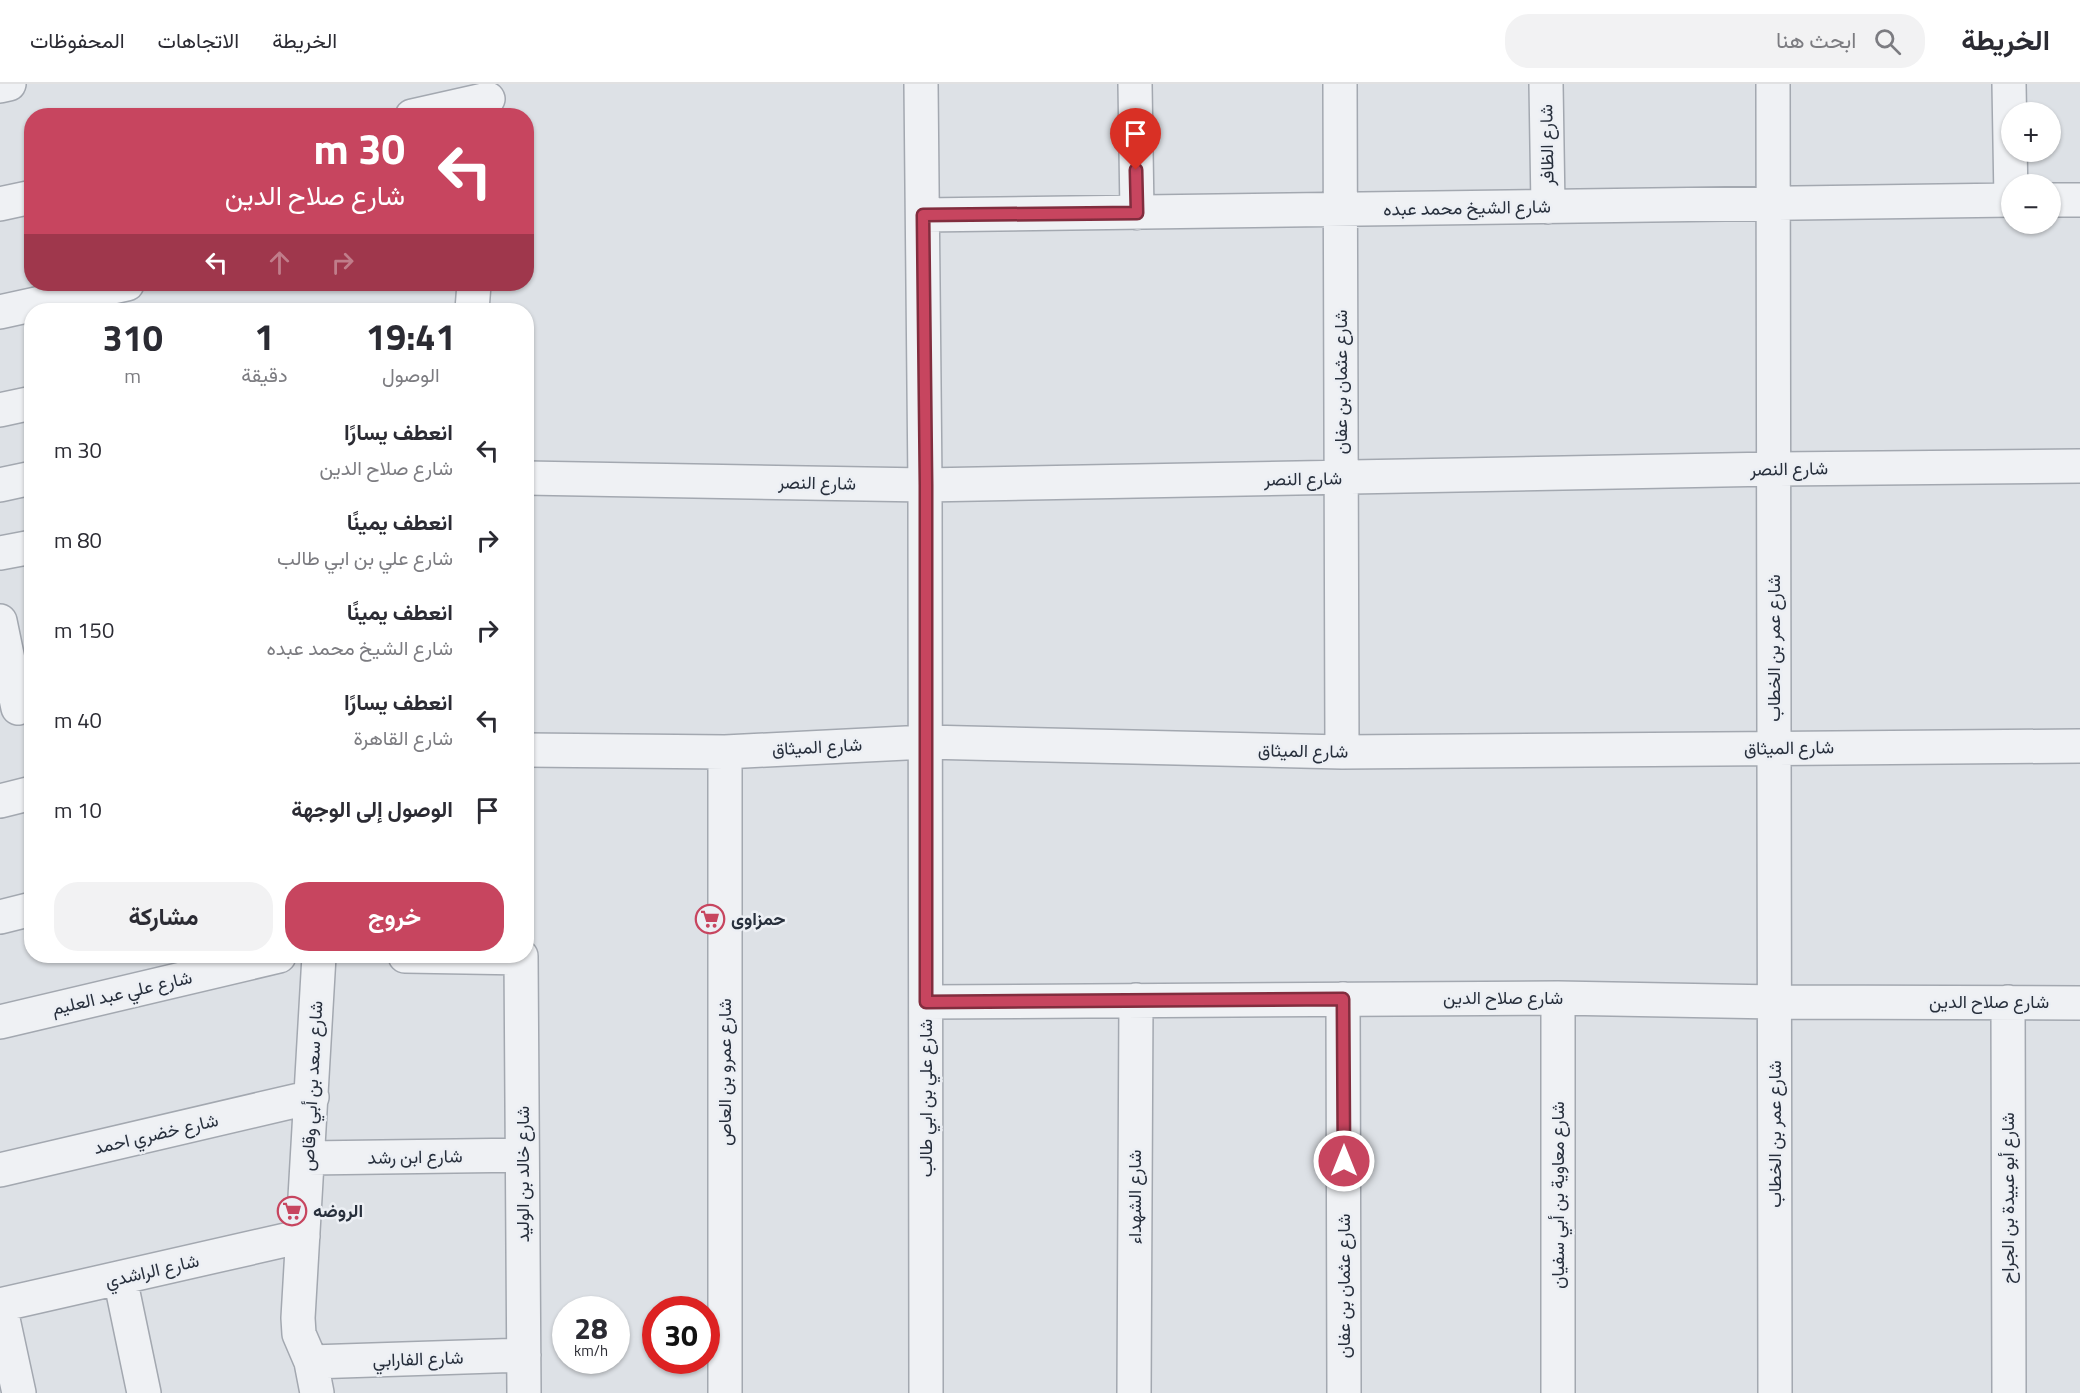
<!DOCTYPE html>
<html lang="ar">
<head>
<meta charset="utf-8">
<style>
  :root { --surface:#fff; --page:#f2f2f3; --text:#2b2b33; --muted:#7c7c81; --line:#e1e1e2; --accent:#c7455f }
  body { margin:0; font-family:"Titillium Web",Vazirmatn,sans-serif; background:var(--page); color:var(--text); direction:rtl; height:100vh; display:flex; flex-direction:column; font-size:22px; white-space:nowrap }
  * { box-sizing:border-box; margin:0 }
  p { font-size:20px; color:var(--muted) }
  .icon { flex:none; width:33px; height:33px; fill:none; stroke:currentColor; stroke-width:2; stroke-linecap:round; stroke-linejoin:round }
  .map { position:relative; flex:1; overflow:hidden; direction:ltr }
  .side { position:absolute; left:24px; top:219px; width:510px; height:660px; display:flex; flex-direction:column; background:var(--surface); border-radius:24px; box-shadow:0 2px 4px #0004; direction:rtl }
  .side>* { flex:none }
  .top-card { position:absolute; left:24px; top:24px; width:510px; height:183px; border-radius:24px; box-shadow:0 2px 4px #0004; direction:rtl; background:#c7455f; color:#fff; overflow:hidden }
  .tools { position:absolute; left:2001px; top:18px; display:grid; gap:12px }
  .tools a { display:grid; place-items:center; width:60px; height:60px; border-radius:50%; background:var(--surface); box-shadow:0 2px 4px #0004; font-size:30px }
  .speed { position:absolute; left:552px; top:1212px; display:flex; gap:12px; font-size:30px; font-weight:700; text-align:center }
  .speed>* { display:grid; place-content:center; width:78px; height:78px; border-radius:50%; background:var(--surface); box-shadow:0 2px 4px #0004; line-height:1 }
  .speed small { font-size:15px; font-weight:400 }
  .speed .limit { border:9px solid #d22; background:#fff; color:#111 }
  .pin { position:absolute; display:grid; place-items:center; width:51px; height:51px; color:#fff; margin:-62px -26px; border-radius:50% 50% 50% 0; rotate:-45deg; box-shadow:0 0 6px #0007 }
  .pin .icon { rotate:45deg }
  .me { position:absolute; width:66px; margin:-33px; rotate:0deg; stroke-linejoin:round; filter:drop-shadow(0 0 4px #0008) }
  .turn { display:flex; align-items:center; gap:21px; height:126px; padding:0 30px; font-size:27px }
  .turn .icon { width:78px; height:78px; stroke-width:2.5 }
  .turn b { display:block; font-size:42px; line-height:51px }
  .lanes { display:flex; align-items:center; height:57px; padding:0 30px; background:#0003; justify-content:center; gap:30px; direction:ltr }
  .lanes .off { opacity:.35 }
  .eta { display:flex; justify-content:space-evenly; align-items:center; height:102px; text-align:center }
  .eta b { font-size:36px; font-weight:700; line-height:42px }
  .primary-button { display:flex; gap:12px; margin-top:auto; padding:12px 30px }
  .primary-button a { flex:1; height:69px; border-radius:24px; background:var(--accent); color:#fff; font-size:24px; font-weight:700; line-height:69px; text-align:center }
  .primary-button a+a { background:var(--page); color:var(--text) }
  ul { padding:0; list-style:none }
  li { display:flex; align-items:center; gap:18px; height:90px; padding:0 30px }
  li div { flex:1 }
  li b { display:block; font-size:22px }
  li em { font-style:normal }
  header { display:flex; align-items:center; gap:36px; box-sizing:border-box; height:84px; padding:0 30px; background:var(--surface); border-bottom:2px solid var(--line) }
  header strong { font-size:28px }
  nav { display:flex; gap:33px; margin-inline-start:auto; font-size:21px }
  .search { width:420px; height:54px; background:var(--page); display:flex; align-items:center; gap:15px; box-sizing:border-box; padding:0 21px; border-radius:24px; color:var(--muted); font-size:22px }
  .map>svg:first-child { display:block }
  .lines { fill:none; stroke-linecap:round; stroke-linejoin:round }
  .street-casing { stroke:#a3a8b0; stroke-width:36 }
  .street { stroke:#eff1f4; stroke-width:33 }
  .route-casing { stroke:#812d3e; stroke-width:15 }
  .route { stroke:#c7455f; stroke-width:10 }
  .labels { text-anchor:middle; stroke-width:5; stroke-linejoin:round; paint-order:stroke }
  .street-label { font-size:18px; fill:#272f3c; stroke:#eceff4 }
  .poi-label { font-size:18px; font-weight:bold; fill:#272f3c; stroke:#eceff4; text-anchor:start }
</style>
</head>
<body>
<header>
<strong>الخريطة</strong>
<div class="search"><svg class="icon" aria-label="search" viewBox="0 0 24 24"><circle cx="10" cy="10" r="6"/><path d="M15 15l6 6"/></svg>ابحث هنا</div>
<nav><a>الخريطة</a><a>الاتجاهات</a><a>المحفوظات</a></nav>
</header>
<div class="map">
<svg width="2080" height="1309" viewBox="0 0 2080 1309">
  <rect width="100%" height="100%" fill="#dde1e6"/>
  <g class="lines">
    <!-- street casing -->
    <g class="street-casing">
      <path id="street" d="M921 0 925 401 926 1309
        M1135 0 1137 129
        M1340 0 1342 668
        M1546 0 1548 123
        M1773 0 1775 1309
        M2009 0 2011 116
        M0 2 9 0
        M412 32 488 15
        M2050 116H2080
        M0 120 32 113
        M923 131 2012 116
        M472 226 474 200
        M0 228 127 200
        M0 326 32 319
        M526 394 925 401 1774 385 2080 382
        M0 401 32 394
        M0 469 32 463
        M0 537 18 624
        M526 666 725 668 926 658 1342 668 2080 662
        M725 668V1309
        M0 717 32 709
        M0 833 32 825
        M405 872 521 874
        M521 872 524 1309
        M1558 914V1309
        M1343 915 1344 1309
        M926 918 1558 914 1775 918 2080 919
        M2008 918 2009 1309
        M0 938 279 872
        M308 1074 522 1071
        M0 1086 312 1013
        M120 1194 144 1309
        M311 1278 524 1271
        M19 1309 0 1221 303 1152
        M317 1309 311 1278 299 1250 298 1234 319 872
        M1134 1309 1136 916"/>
    </g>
    <!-- street -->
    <use href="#street" class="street"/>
  </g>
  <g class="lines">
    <!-- route casing -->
    <g class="route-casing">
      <path id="route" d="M1136 86 1137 129 923 131 926 401V918L1343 915 1344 1077"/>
    </g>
    <!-- route -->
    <use href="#route" class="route"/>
  </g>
  <!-- icons -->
  <defs>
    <g id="supermarket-ring" transform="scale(1.5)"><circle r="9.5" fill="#eceff4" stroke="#c7455f" stroke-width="1.5"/><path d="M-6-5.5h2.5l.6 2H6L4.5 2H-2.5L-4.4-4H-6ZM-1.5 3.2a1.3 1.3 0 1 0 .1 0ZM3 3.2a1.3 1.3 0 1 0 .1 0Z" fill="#c7455f"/></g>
  </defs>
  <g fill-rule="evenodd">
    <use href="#supermarket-ring" x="710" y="835"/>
    <use href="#supermarket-ring" x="292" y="1127"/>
  </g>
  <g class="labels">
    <!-- street labels -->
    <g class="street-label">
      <text transform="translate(1547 61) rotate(-91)" y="6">شارع الظافر</text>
      <text transform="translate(1467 124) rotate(-1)" y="6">شارع الشيخ محمد عبده</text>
      <text transform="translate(1341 298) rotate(-90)" y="6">شارع عثمان بن عفان</text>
      <text transform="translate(1789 385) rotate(-1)" y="6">شارع النصر</text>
      <text transform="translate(1303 395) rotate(-1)" y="6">شارع النصر</text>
      <text transform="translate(817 399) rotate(1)" y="6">شارع النصر</text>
      <text transform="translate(1774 564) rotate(-90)" y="6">شارع عمر بن الخطاب</text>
      <text transform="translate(817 663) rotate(-3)" y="6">شارع الميثاق</text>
      <text transform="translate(1789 664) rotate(-1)" y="6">شارع الميثاق</text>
      <text transform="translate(1303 667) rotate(1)" y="6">شارع الميثاق</text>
      <text transform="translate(122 909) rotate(-13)" y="6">شارع علي عبد العليم</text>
      <text x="1503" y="920">شارع صلاح الدين</text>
      <text x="1989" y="924">شارع صلاح الدين</text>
      <text transform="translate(725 988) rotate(-90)" y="6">شارع عمرو بن العاص</text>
      <text transform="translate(312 1002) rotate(-87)" y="6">شارع سعد بن أبي وقاص</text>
      <text transform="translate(926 1014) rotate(-90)" y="6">شارع علي بن ابي طالب</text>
      <text transform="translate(156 1050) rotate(-13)" y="6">شارع خضري احمد</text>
      <text transform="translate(1775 1050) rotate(-90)" y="6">شارع عمر بن الخطاب</text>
      <text transform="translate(415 1073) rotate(-1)" y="6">شارع ابن رشد</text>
      <text transform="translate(523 1090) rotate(-90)" y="6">شارع خالد بن الوليد</text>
      <text transform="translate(1558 1111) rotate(-90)" y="6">شارع معاوية بن أبي سفيان</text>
      <text transform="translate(1135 1113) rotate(-90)" y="6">شارع الشهداء</text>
      <text transform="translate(2008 1114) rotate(-90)" y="6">شارع أبو عبيدة بن الجراح</text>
      <text transform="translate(152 1187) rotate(-13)" y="6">شارع الراشدي</text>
      <text transform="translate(1344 1202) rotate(-90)" y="6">شارع عثمان بن عفان</text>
      <text transform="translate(418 1275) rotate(-2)" y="6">شارع الفارابي</text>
    </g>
    <!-- poi labels -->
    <g class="poi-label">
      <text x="731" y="841">حمزاوى</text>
      <text x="313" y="1133">الروضه</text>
    </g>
  </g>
</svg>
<div class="tools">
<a>+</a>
<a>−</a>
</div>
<div class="speed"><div>28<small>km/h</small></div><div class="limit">30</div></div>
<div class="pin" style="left:1136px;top:86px;background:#d93025"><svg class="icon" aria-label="arrive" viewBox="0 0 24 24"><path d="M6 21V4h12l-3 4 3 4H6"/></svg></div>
<svg class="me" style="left:1344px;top:1077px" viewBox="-20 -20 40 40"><circle r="17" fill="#c7455f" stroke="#fff" stroke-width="3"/><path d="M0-11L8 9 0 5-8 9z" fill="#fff"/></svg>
<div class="top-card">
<div class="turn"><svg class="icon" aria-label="left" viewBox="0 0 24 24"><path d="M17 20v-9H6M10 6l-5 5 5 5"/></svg><div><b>30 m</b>شارع صلاح الدين</div></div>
<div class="lanes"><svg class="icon" aria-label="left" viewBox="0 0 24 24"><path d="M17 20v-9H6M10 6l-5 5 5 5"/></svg><svg class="icon off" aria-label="ahead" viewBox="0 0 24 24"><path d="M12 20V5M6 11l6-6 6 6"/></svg><svg class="icon off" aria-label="right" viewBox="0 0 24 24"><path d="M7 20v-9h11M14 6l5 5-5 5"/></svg></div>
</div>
<section class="side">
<div class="eta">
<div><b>19:41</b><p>الوصول</p></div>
<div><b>1</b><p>دقيقة</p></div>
<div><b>310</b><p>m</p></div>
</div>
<ul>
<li><svg class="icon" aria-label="left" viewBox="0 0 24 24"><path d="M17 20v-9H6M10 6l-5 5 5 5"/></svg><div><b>انعطف يسارًا</b><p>شارع صلاح الدين</p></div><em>30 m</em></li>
<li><svg class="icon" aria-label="right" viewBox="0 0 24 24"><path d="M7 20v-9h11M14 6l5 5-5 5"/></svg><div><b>انعطف يمينًا</b><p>شارع علي بن ابي طالب</p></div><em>80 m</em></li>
<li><svg class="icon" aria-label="right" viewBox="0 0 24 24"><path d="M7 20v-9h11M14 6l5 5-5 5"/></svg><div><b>انعطف يمينًا</b><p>شارع الشيخ محمد عبده</p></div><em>150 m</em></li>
<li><svg class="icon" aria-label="left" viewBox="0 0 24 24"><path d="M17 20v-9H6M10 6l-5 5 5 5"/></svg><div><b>انعطف يسارًا</b><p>شارع القاهرة</p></div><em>40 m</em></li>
<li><svg class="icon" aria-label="arrive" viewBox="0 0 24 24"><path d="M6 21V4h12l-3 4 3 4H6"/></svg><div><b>الوصول إلى الوجهة</b></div><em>10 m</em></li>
</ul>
<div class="primary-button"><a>خروج</a><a>مشاركة</a></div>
</section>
</div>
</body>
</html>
